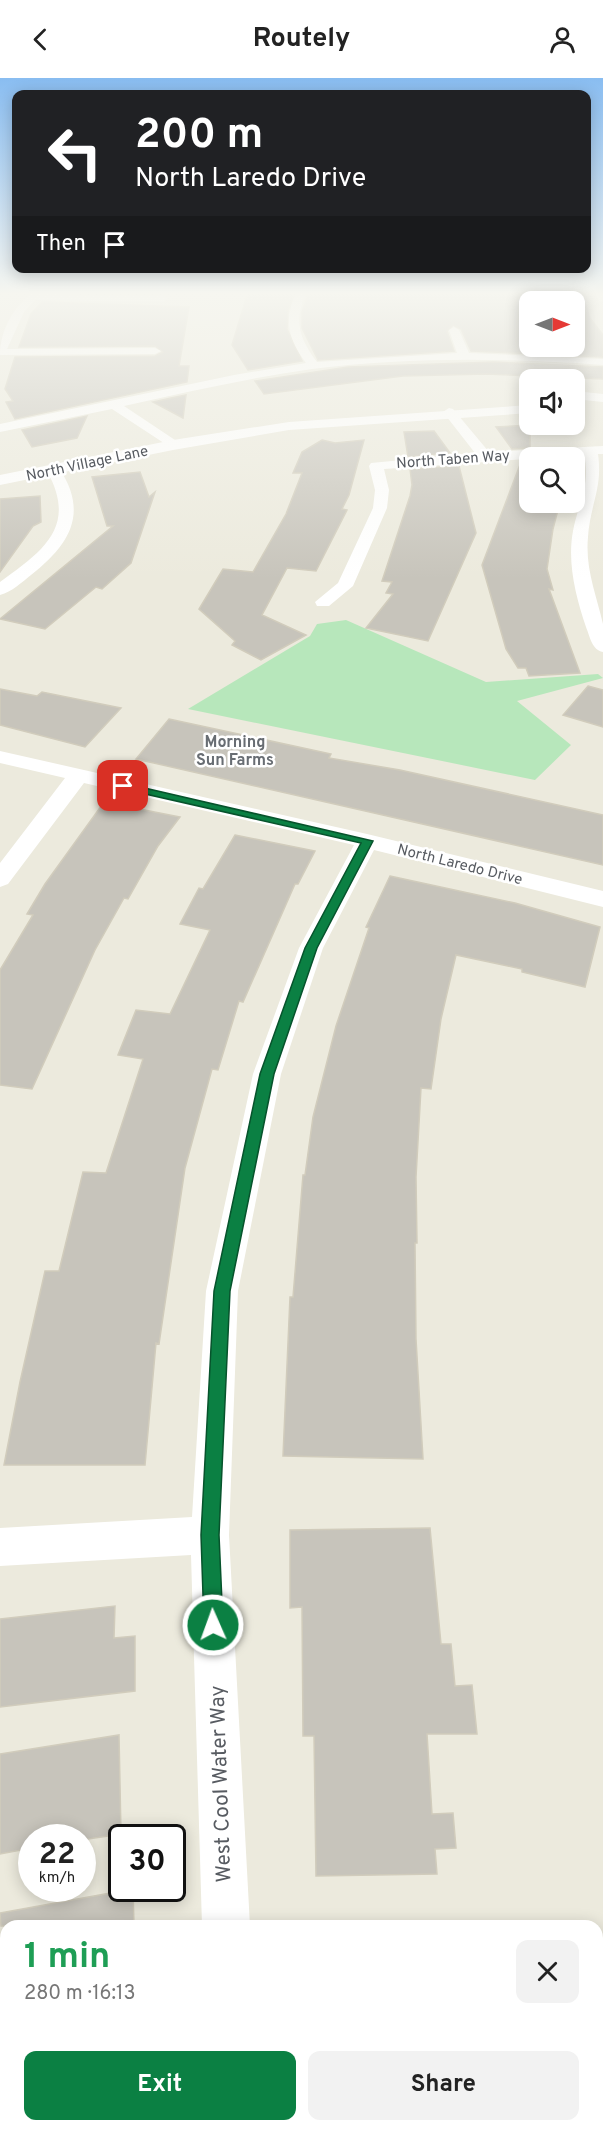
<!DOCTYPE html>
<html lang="en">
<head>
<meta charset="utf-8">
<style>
  :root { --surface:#fff; --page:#f2f2f2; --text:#222; --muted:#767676; --accent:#0b8043 }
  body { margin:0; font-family:Overpass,sans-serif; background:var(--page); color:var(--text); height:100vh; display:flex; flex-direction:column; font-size:22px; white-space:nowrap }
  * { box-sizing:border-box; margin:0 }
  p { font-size:20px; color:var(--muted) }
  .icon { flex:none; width:33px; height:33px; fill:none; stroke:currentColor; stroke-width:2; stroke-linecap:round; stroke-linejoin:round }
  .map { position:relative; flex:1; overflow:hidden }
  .panel { position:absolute; left:0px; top:1842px; width:603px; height:212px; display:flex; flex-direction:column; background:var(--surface); border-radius:18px 18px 0 0; box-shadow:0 3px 15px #0003 }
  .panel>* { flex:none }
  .hud { position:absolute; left:12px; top:12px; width:579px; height:183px; border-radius:12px; box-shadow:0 3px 15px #0003; background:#202124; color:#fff; overflow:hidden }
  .needle { width:39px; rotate:90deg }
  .controls { position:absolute; left:519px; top:213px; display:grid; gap:12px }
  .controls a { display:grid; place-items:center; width:66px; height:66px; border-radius:12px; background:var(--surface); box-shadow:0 3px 15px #0003; font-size:30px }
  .speed { position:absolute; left:18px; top:1746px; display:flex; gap:12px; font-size:30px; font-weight:700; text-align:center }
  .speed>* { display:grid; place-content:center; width:78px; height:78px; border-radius:50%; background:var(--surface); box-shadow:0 3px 15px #0003; line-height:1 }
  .speed small { font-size:15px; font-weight:400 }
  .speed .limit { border:3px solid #111; border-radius:9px; background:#fff; color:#111 }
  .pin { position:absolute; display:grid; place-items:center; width:51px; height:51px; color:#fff; margin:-26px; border-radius:12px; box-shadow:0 3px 9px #0006 }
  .me { position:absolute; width:66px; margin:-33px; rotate:358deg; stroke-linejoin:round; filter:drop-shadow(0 0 4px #0008) }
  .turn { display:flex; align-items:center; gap:21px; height:126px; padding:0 24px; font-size:27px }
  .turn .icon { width:78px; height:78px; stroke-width:2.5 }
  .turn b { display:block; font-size:42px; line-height:51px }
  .then { display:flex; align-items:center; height:57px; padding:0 24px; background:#0003; gap:12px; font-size:22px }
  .round { display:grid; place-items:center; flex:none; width:63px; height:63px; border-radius:12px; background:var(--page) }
  .head { display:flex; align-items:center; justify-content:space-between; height:102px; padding:0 24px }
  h1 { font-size:36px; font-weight:700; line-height:45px; color:#1e9e55 }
  .cta { display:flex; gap:12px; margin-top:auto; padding:12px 24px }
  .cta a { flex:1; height:69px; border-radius:12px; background:var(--accent); color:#fff; font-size:24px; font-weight:700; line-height:69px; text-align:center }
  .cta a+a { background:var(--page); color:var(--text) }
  header { display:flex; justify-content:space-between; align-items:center; height:78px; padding:0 24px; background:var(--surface); font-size:27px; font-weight:700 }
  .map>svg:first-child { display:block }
  .green { fill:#b7e7bb }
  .building { fill:#c7c4bb; stroke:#d1ccbc; stroke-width:1.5; fill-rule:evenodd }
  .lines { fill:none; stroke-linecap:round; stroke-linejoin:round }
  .street { fill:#fff; fill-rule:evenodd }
  .secondary { fill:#fff; fill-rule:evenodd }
  .route { fill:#0b8043; stroke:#07532c; stroke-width:1.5 }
  .labels { text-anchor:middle; stroke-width:5; stroke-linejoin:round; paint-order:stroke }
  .far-street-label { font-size:15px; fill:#575b61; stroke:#fff }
  .far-neighbourhood-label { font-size:16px; font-weight:bold; fill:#686d73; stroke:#fff }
  .near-street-label { font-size:21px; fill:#575b61; stroke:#fff }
</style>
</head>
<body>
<header><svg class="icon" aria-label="back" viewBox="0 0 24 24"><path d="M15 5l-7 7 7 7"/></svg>Routely<svg class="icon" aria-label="person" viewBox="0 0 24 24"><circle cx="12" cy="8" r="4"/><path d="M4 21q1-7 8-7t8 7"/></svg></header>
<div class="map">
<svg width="603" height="2053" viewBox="0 0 603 2053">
  <rect width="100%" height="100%" fill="#eceadd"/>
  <!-- green -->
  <path class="green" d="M346 542 486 604 598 596 603 600 517 623 571 667 535 702 188 631 310 558 317 546Z"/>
  <!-- building -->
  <path class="building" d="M248 214H295L288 233 287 251 302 283 248 292 232 267Z
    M309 214H582L590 240 603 257V279L471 273 461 251 453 247 447 253 454 273 318 282 302 250V234ZM530 224H574V268H530Z
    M42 224 189 229 179 288H189L187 304 15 341 6 324 13 323 5 311 15 279 155 278 163 274 155 268 19 269 31 236Z
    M494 284 603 289V301L486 296 403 298 264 316 255 303 348 289Z
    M186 317 183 340 153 324 171 320Z
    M87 338 77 360 32 369 22 352Z
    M530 347V370L512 371 496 349Z
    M434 353 450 375 408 379 404 354Z
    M322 362 335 365 364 362 349 417 342 431 347 432 316 493 287 490 262 537 306 557 261 582 232 567 235 563 199 531 223 491 253 494 286 436 302 395H293L302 374Z
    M530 383V424H560L553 451 547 491 553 512 549 511 580 595 529 598 526 590H518L506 571 482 487 521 384Z
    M459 388 476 455 428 563 366 550 393 516 386 515 392 504 382 503 410 418 412 407 410 391Z
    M140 394 149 419 155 414 131 485 102 511 96 509 45 551 0 541 113 448H107L92 399Z
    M40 418 41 444 33 448 0 494V421Z
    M588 608 603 612V649L563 637Z
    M0 611 37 618 42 614 121 630 85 669 0 647Z
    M169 641 331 676 329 680 400 692 603 737V787L136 681Z
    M104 724 180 739 158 768 128 821 124 820 95 872 32 1011 0 1007V892L33 837 27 836 45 806Z
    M235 757 315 773 298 806H295L243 924 239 923 218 992 212 991 185 1090 159 1266 156 1265 145 1387H4L20 1304 45 1193H59L83 1094 106 1095 143 981 118 977 136 932 170 936 210 852 180 846 199 810 203 811Z
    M390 798 515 825 600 849 585 909 522 894V891L456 877 441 941 431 1011 421 1010 416 1099 417 1165H415L416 1261 423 1381 283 1378 290 1219H293L303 1097H305L313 1039 336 948 369 850 366 849Z
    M430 1450 441 1566H451L455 1608 472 1607 477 1656H427L432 1736 453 1735 456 1770 435 1771 437 1796 316 1798 314 1658H303L302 1529 290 1530V1452Z
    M115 1528 114 1560 135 1558V1613L0 1629V1541Z
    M119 1657 121 1756 82 1762V1760H32V1770L0 1776V1676Z
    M133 1811 134 1848H1L0 1835Z"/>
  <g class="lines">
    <!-- street -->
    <path class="street" d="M32 214H42L40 216 163 218 168 221 163 224 35 222 24 234 7 271 155 270 161 273 155 276 0 277C0 252 14 229 32 214Z
      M297 214H307C293 242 299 260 317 284L457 275 449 252 454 249 459 252 469 275 603 281V287C506 280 408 279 312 291 249 300 186 314 124 328L178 364 180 367 173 371 112 331 0 354V346L234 297 306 285C288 260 283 242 297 214Z
      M594 214H603V224L599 223Z
      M449 330 453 331 489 374 603 368V376H598C603 410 590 427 588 459 585 490 596 516 603 546 603 555 603 566 603 574 592 572 590 559 586 549 576 519 567 485 573 453 578 426 591 406 584 377L384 391 389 412 387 430 353 508 329 528H317L315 524 338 505 373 430 375 412 369 388 371 385 475 375 443 334Z
      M54 389 59 390C89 435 70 466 31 497 22 504 12 514 0 517V504C43 473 78 449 47 393Z
      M0 673 367 756 603 813V829L374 772 323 870 281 996 238 1213 229 1457 250 1848H202L191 1477 0 1488V1450L192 1439 206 1213 253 996 299 870 354 767 84 705 8 806 0 809V785L65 700 0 685Z
      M211 2048H263V2053H211Z"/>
    <!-- secondary -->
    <path class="secondary" d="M574 313 603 316V324L574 321Z
      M530 327V335L289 352 173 372 0 407V397L173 362 289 344Z"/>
  </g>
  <!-- sky -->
  <linearGradient id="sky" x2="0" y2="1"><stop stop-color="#89bdf1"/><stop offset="0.43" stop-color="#f6f6f0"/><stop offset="1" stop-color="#f6f6f0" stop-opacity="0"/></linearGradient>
  <rect width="603" height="501" fill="url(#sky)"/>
  <!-- route -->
  <path class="route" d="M123 705 373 763 317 870 274 996 230 1213 219 1457 223 1547 220 1554 213 1556 207 1554 204 1547 201 1457 214 1213 260 996 305 870 361 765 119 710 118 708Z"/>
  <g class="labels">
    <!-- far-street labels -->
    <g class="far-street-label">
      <text transform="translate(453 381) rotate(-4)" y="5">North Taben Way</text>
      <text transform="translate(87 385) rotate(-12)" y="5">North Village Lane</text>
      <text transform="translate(460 786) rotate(14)" y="5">North Laredo Drive</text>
    </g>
    <!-- far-neighbourhood labels -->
    <g class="far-neighbourhood-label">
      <text x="235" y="669">Morning<tspan x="235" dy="18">Sun Farms</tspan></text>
    </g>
    <!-- near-street labels -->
    <g class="near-street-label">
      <text transform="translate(220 1706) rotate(-92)" y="7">West Cool Water Way</text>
    </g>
  </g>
</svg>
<div class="controls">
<a><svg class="needle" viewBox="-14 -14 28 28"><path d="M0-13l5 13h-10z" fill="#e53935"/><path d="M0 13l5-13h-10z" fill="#767676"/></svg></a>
<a><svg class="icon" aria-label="sound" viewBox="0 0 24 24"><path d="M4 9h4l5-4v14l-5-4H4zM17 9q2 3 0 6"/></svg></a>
<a><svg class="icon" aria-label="search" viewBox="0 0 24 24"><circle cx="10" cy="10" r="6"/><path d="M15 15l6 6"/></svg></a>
</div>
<div class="speed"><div>22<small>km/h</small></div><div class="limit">30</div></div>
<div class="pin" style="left:123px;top:708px;background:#d93025"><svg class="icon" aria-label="arrive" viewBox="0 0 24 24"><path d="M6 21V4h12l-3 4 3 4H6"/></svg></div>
<svg class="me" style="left:213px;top:1547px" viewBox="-20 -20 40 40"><circle r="17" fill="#0b8043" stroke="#fff" stroke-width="3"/><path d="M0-11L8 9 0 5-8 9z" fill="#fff"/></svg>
<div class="hud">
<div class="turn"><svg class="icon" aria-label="left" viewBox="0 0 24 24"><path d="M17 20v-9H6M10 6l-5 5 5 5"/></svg><div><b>200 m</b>North Laredo Drive</div></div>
<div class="then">Then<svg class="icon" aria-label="arrive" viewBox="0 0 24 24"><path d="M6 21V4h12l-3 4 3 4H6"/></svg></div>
</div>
<section class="panel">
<div class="head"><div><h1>1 min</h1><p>280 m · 16:13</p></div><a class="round"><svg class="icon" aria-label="close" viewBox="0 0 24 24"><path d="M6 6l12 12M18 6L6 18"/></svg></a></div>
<div class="cta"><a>Exit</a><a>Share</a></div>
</section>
</div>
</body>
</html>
